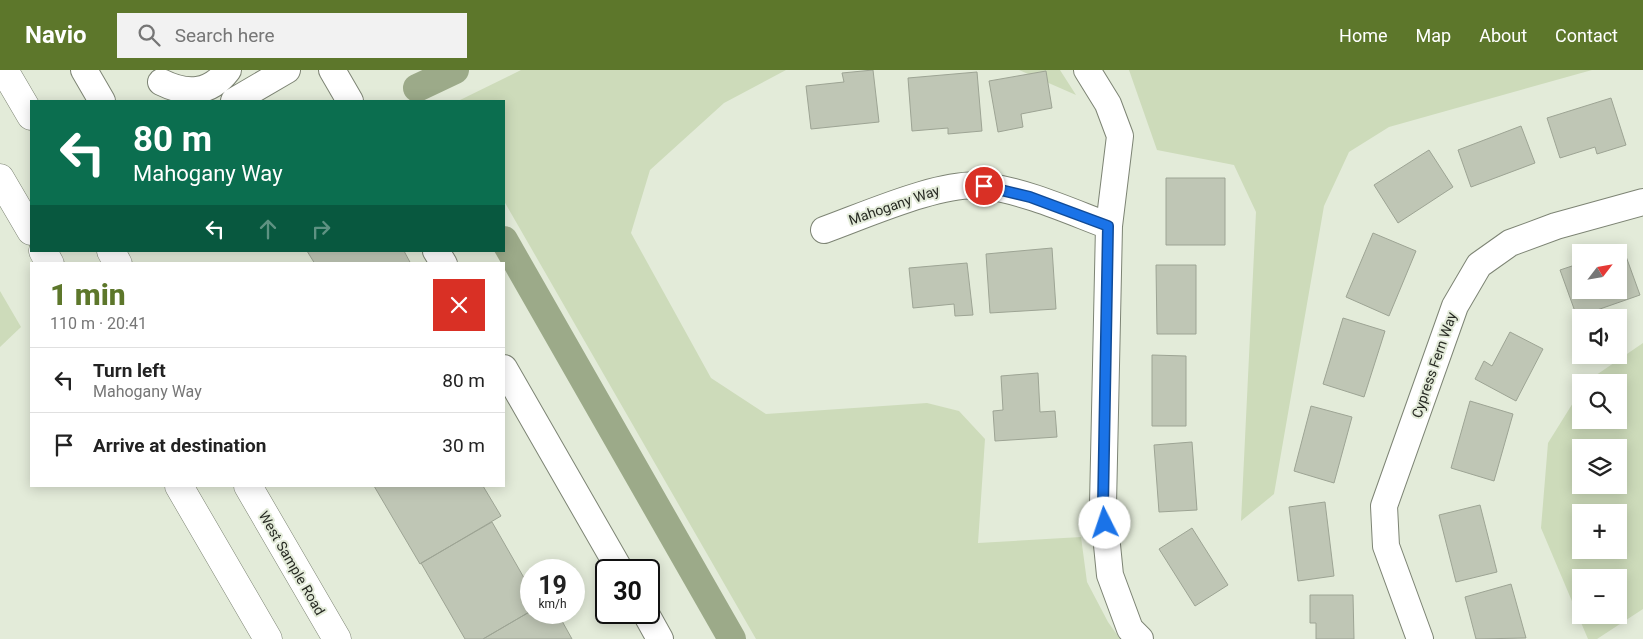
<!DOCTYPE html>
<html lang="en">
<head>
<meta charset="utf-8">
<style>
  :root { --surface:#fff; --page:#f2f2f2; --text:#222; --muted:#767676; --line:#e0e0e0; --accent:#5d772b }
  body { margin:0; font-family:Roboto,sans-serif; background:var(--page); color:var(--text); height:100vh; display:flex; flex-direction:column; font-size:19px; white-space:nowrap }
  * { box-sizing:border-box; margin:0 }
  p { font-size:16px; color:var(--muted) }
  .icon { flex:none; width:28px; height:28px; fill:none; stroke:currentColor; stroke-width:2; stroke-linecap:round; stroke-linejoin:round }
  .map { position:relative; flex:1; overflow:hidden }
  .panel { position:absolute; left:30px; top:192px; width:475px; height:225px; display:flex; flex-direction:column; background:var(--surface); border-radius:0px; box-shadow:0 2px 12px #0003 }
  .panel>* { flex:none }
  .hud { position:absolute; left:30px; top:30px; width:475px; height:152px; border-radius:0px; box-shadow:0 2px 12px #0003; background:#0b6e4f; color:#fff; overflow:hidden }
  .needle { width:32px; rotate:59deg }
  .tools { position:absolute; left:1572px; top:174px; display:grid; gap:10px }
  .tools a { display:grid; place-items:center; width:55px; height:55px; border-radius:0px; background:var(--surface); box-shadow:0 2px 12px #0003; font-size:25px }
  .speed { position:absolute; left:520px; top:489px; display:flex; gap:10px; font-size:25px; font-weight:700; text-align:center }
  .speed>* { display:grid; place-content:center; width:65px; height:65px; border-radius:50%; background:var(--surface); box-shadow:0 2px 12px #0003; line-height:1 }
  .speed small { font-size:12px; font-weight:400 }
  .speed .limit { border:2px solid #111; border-radius:8px; background:#fff; color:#111 }
  .pin { position:absolute; display:grid; place-items:center; width:42px; height:42px; color:#fff; margin:-21px; border:2px solid #fff; border-radius:50%; box-shadow:0 1px 5px #0007 }
  .me { position:absolute; width:55px; margin:-28px; rotate:356deg; stroke-linejoin:round; filter:drop-shadow(0 0 4px #0008) }
  .turn { display:flex; align-items:center; gap:18px; height:105px; padding:0 20px; font-size:22px }
  .turn .icon { width:65px; height:65px; stroke-width:2.5 }
  .turn b { display:block; font-size:35px; line-height:42px }
  .lanes { display:flex; align-items:center; height:48px; padding:0 20px; background:#0003; justify-content:center; gap:25px; direction:ltr }
  .lanes .off { opacity:.35 }
  .round { display:grid; place-items:center; flex:none; width:52px; height:52px; border-radius:0px; background:var(--page) }
  .head { display:flex; align-items:center; justify-content:space-between; height:85px; padding:0 20px }
  h1 { font-size:30px; font-weight:800; line-height:38px; color:var(--accent) }
  ul { padding:0; list-style:none }
  li { display:flex; align-items:center; gap:15px; height:65px; padding:0 20px; border-top:1px solid var(--line) }
  li div { flex:1 }
  li b { display:block; font-size:19px }
  li em { font-style:normal }
  header { display:flex; align-items:center; gap:30px; box-sizing:border-box; height:70px; padding:0 25px; background:var(--accent); color:#fff }
  header strong { font-size:24px }
  nav { display:flex; gap:28px; margin-inline-start:auto; font-size:18px }
  .search { width:350px; height:45px; background:var(--page); display:flex; align-items:center; gap:12px; box-sizing:border-box; padding:0 18px; border-radius:0px; color:var(--muted); font-size:19px }
  .map>svg:first-child { display:block }
  .green { fill:#cddbba; fill-rule:evenodd }
  .lines { fill:none; stroke-linecap:round; stroke-linejoin:round }
  .canal { stroke:#9caa89; stroke-width:28 }
  .building { fill:#bfc6b5; stroke:#9da494 }
  .minor-casing { stroke:#7d8474; stroke-width:28 }
  .major-casing { stroke:#7d8474; stroke-width:29 }
  .minor { stroke:#fff; stroke-width:26 }
  .major { stroke:#fff; stroke-width:28 }
  .route-casing { stroke:#114b97; stroke-width:12 }
  .route { stroke:#1a73e8; stroke-width:9 }
  .labels { text-anchor:middle; stroke-width:4; stroke-linejoin:round; paint-order:stroke }
  .street-label { font-size:14px; fill:#272a23; stroke:#e3ebd9 }
</style>
</head>
<body>
<header>
<strong>Navio</strong>
<div class="search"><svg class="icon" aria-label="search" viewBox="0 0 24 24"><circle cx="10" cy="10" r="6"/><path d="M15 15l6 6"/></svg>Search here</div>
<nav><a>Home</a><a>Map</a><a>About</a><a>Contact</a></nav>
</header>
<div class="map">
<svg width="1643" height="569" viewBox="0 0 1643 569">
  <rect width="100%" height="100%" fill="#e3ebd9"/>
  <!-- green -->
  <path class="green" d="M521 0H786L724 33 650 100 631 163 711 308 766 344 927 333 959 341 985 369 978 473 1081 467 1087 512 1108 552 1120 569H756L504 131V31H458Z
    M1019 0H1060L1076 25Z
    M1129 0H1592L1389 57 1349 82 1324 136 1274 424 1241 451 1256 142 1234 95 1157 80Z
    M0 221 21 257 0 277Z
    M1643 273V539L1597 569H1588L1541 458 1548 373 1581 320V350H1619V312H1586ZM1581 378H1619V415H1581ZM1581 442H1619V480H1581ZM1581 508H1619V545H1581Z"/>
  <g class="lines">
    <!-- canal -->
    <path class="canal" d="M417 18 455 0
      M504 170 732 569"/>
  </g>
  <!-- building -->
  <path class="building" d="M873 0 879 52 811 59 806 16 844 12 842 3Z
    M1046 1 1052 38 1021 44 1023 57 998 62 989 11Z
    M977 2 982 61 948 64V58L912 61 908 8Z
    M1611 28 1626 75 1597 84 1595 77 1560 88 1547 48Z
    M1521 56 1535 93 1471 117 1458 80Z
    M1429 80 1453 117 1398 153 1374 115Z
    M1166 108H1225V175H1166Z
    M1373 163 1416 181 1389 246 1346 227Z
    M1052 178 1056 239 990 243 986 184Z
    M1623 178 1640 225 1577 247 1560 200 1581 193V220H1619V182H1610Z
    M307 181H404L411 194H315Z
    M967 193 973 245 955 246 954 234 913 238 909 198Z
    M1156 195H1196V264H1157Z
    M1343 248 1385 261 1364 327 1323 314Z
    M1510 262 1543 279 1516 331 1475 309 1484 291 1492 296Z
    M1152 285 1186 286V356H1152Z
    M1038 303 1040 342 1055 341 1057 367 995 371 993 341 1003 340 1001 306Z
    M1470 331 1513 344 1494 411 1451 398Z
    M1311 336 1352 347 1334 413 1294 401Z
    M1192 372 1197 440 1159 442 1154 375Z
    M374 416H483L501 446 420 494Z
    M1325 432 1334 506 1298 511 1289 437Z
    M1480 435 1497 502 1456 512 1439 445Z
    M492 452 531 520V541L483 569H465L421 493Z
    M1192 458 1228 515 1195 536 1159 479Z
    M1511 514 1526 568 1476 569 1465 527Z
    M1310 525H1353L1354 569H1316V553H1310Z
    M531 541V542H557L572 569H483Z"/>
  <g class="lines">
    <!-- minor casing -->
    <g class="minor-casing">
      <path id="minor" d="M84 0 102 31
        M332 0 350 31
        M1087 0 1108 34 1120 66 1109 156 1103 435 1110 505 1130 559 1140 569
        M161 12C187 25 210 24 228 0
        M234 31 287 0
        M824 160C866 145 943 110 985 116 1028 122 1069 141 1109 156
        M436 181 444 194
        M504 298 620 500
        M645 542 660 569
        M1420 569 1386 476 1384 436 1455 236 1479 195 1510 173 1556 156 1643 132"/>
    </g>
    <!-- major casing -->
    <g class="major-casing">
      <path id="major" d="M4 0 31 46
        M0 108 31 161
        M43 181 50 194
        M111 181 118 194
        M179 416 268 569
        M248 416 337 569"/>
    </g>
    <!-- minor -->
    <use href="#minor" class="minor"/>
    <!-- major -->
    <use href="#major" class="major"/>
  </g>
  <g class="lines">
    <!-- route casing -->
    <g class="route-casing">
      <path id="route" d="M984 116 1030 127 1108 156 1103 435 1105 453"/>
    </g>
    <!-- route -->
    <use href="#route" class="route"/>
  </g>
  <g class="labels">
    <!-- street labels -->
    <g class="street-label">
      <text transform="translate(894 135) rotate(-19)" y="5">Mahogany Way</text>
      <text transform="translate(1434 295) rotate(-71)" y="5">Cypress Fern Way</text>
      <text transform="translate(292 493) rotate(60)" y="5">West Sample Road</text>
    </g>
  </g>
</svg>
<div class="tools">
<a><svg class="needle" viewBox="-14 -14 28 28"><path d="M0-13l5 13h-10z" fill="#e53935"/><path d="M0 13l5-13h-10z" fill="#767676"/></svg></a>
<a><svg class="icon" aria-label="sound" viewBox="0 0 24 24"><path d="M4 9h4l5-4v14l-5-4H4zM17 9q2 3 0 6"/></svg></a>
<a><svg class="icon" aria-label="search" viewBox="0 0 24 24"><circle cx="10" cy="10" r="6"/><path d="M15 15l6 6"/></svg></a>
<a><svg class="icon" aria-label="layers" viewBox="0 0 24 24"><path d="M12 4l9 5-9 5-9-5zM3 14l9 5 9-5"/></svg></a>
<a>+</a>
<a>−</a>
</div>
<div class="speed"><div>19<small>km/h</small></div><div class="limit">30</div></div>
<div class="pin" style="left:984px;top:116px;background:#d93025"><svg class="icon" aria-label="arrive" viewBox="0 0 24 24"><path d="M6 21V4h12l-3 4 3 4H6"/></svg></div>
<svg class="me" style="left:1105px;top:453px" viewBox="-20 -20 40 40"><circle r="19" fill="#fff"/><path d="M0-13L10 11 0 6-10 11z" fill="#1a73e8"/></svg>
<div class="hud">
<div class="turn"><svg class="icon" aria-label="left" viewBox="0 0 24 24"><path d="M17 20v-9H6M10 6l-5 5 5 5"/></svg><div><b>80 m</b>Mahogany Way</div></div>
<div class="lanes"><svg class="icon" aria-label="left" viewBox="0 0 24 24"><path d="M17 20v-9H6M10 6l-5 5 5 5"/></svg><svg class="icon off" aria-label="ahead" viewBox="0 0 24 24"><path d="M12 20V5M6 11l6-6 6 6"/></svg><svg class="icon off" aria-label="right" viewBox="0 0 24 24"><path d="M7 20v-9h11M14 6l5 5-5 5"/></svg></div>
</div>
<section class="panel">
<div class="head"><div><h1>1 min</h1><p>110 m · 20:41</p></div><a class="round" style="background:#d93025;color:#fff"><svg class="icon" aria-label="close" viewBox="0 0 24 24"><path d="M6 6l12 12M18 6L6 18"/></svg></a></div>
<ul>
<li><svg class="icon" aria-label="left" viewBox="0 0 24 24"><path d="M17 20v-9H6M10 6l-5 5 5 5"/></svg><div><b>Turn left</b><p>Mahogany Way</p></div><em>80 m</em></li>
<li><svg class="icon" aria-label="arrive" viewBox="0 0 24 24"><path d="M6 21V4h12l-3 4 3 4H6"/></svg><div><b>Arrive at destination</b></div><em>30 m</em></li>
</ul>
</section>
</div>
</body>
</html>
